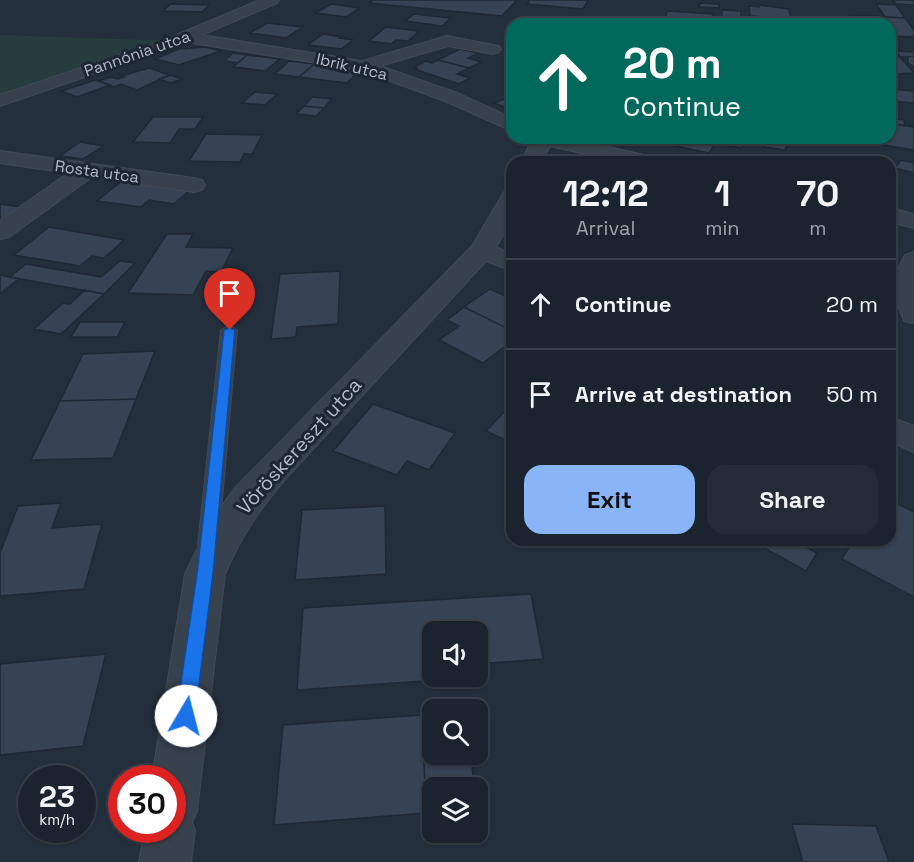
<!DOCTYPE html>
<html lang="en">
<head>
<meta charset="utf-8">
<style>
  :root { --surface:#1b232e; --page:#242b36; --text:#f1f3f6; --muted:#a0a4aa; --line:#39404a; --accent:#8ab4f8 }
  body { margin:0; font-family:"Space Grotesk",sans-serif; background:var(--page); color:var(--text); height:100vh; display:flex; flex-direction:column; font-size:22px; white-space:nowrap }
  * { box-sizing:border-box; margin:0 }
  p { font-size:20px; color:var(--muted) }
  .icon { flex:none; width:33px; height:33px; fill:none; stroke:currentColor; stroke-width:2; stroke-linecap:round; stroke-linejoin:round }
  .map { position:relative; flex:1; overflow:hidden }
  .panel { position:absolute; left:506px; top:156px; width:390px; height:390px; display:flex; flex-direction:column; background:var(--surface); border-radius:18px; box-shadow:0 2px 4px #0004,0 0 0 2px var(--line) }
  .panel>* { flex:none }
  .top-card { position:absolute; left:506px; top:18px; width:390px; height:126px; border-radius:18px; box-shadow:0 2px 4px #0004,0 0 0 2px var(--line); background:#00695c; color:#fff; overflow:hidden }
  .buttons { position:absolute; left:422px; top:621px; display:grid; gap:12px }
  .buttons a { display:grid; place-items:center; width:66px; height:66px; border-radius:12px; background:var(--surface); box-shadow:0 2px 4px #0004,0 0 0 2px var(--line); font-size:30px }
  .speed { position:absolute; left:18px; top:765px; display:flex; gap:12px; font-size:30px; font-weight:700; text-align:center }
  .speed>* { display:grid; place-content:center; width:78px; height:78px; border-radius:50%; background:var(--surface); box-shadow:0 2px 4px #0004,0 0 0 2px var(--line); line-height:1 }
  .speed small { font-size:15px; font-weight:400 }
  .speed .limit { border:9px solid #d22; background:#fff; color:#111 }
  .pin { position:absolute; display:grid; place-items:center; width:51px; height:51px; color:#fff; margin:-62px -26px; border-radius:50% 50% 50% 0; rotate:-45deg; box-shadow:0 0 6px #0007 }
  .pin .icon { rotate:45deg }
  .me { position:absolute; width:66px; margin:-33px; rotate:8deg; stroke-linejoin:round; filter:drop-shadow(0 0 4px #0008) }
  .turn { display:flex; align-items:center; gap:21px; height:126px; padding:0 18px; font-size:27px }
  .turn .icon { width:78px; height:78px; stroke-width:2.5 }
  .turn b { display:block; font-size:42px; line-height:51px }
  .eta { display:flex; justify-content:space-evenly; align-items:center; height:102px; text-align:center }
  .eta b { font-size:36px; font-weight:600; line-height:42px }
  .primary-button { display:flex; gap:12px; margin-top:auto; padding:12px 18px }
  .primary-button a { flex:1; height:69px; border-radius:18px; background:var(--accent); color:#111; font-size:24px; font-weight:600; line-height:69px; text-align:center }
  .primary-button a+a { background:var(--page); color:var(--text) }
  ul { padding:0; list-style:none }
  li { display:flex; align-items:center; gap:18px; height:90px; padding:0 18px; border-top:2px solid var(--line) }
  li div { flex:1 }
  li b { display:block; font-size:22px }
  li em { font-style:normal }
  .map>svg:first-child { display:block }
  .green { fill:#263c3f }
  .building { fill:#364354; stroke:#1f2835; stroke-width:1.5 }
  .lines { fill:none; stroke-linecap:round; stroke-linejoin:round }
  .service-casing { stroke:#414a57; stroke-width:2 }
  .minor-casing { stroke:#414a57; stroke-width:2 }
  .service { fill:#38414e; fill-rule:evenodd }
  .minor { fill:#38414e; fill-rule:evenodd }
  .route { fill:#1a73e8; stroke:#114b97; stroke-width:1.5 }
  .labels { text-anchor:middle; stroke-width:6; stroke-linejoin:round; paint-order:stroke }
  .far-street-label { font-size:16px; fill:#b4bcc9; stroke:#1d2633 }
  .street-label { font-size:20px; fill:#b4bcc9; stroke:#1d2633 }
</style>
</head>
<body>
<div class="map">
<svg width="914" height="862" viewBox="0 0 914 862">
  <rect width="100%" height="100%" fill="#242f3e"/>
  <!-- green -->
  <path class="green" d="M0 35 146 40H161L0 95Z"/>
  <!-- building -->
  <path class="building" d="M373 0H517L502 16 369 3Z
    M530 0H588L583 9 527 4Z
    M893 0H914V5L896 4Z
    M700 3 719 4V8L699 7Z
    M171 4 209 5 202 12 163 11Z
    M331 4 360 8 346 17 316 13Z
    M876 4 896 5 905 18 885 17Z
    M759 5 789 9 791 19 750 16 749 6 759 7Z
    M722 10 741 11V19L722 18Z
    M667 11 713 14V24H665Z
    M414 14 451 18 442 26 405 21Z
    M849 15 872 16 873 19H879L882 24H838L834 17 851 18Z
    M872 16 905 18 914 30V37L890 36V24H882L879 19H873Z
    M267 23 303 27 286 38 250 33Z
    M386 27 419 31 408 41 396 40 391 44 369 41Z
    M323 34 342 37 340 38 353 40 341 49 308 45Z
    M206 47 221 51 179 65 155 59 179 49Z
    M460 49 478 53 468 58 481 62 469 68 438 60Z
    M896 51 914 52V57H900Z
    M233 53 247 55 238 63 224 61Z
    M247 55 280 59 265 71 233 67Z
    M890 56 900 57 914 73 890 74Z
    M438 60 469 68 457 74 470 78 459 84 414 69 417 68 414 67 426 61 432 63Z
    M289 61 314 64 299 77 275 74Z
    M314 64 359 71 347 83 299 77Z
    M149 68 170 75 137 90 121 84 114 87 99 81 111 77 118 79 124 77 121 76Z
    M170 75 182 79 171 83 159 79Z
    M95 80 110 85 77 97 62 91Z
    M890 89 914 91V103L890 101Z
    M255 92 277 94 265 105 242 103Z
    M512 96V106L507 108 494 103Z
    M312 97 332 99 324 108 304 106Z
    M304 106 324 108 316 116 296 114Z
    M153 117H203L195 129H179L170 143 133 142Z
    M890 118 904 120 905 126 890 123Z
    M890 123 914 127V150L883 145V138H890Z
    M206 134 262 135 252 154H244L240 162 189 161Z
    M644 138H683L676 146 643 140Z
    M683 138H719L709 153 676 146Z
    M728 138H746L741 148 724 145Z
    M766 138H788L785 150 764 147Z
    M80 142 104 146 83 159 60 156Z
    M901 160 914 163V173L895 168Z
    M123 180 190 190 174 204 149 200 141 207 97 201Z
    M0 204 21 207 0 221Z
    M49 227 124 240 104 258 92 256 80 266 14 255Z
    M167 234H193L186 247 233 248 221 272 206 271 193 295 128 293Z
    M120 261 135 263 104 294 10 277 26 264 101 277Z
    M340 271 338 324 297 327 296 337 271 339 280 274Z
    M0 275 10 277 19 279 0 294Z
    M490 289 512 299V331L464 307Z
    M85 290 104 294 61 334 34 329 63 303 70 304Z
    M464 307 512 331V341L483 363 439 340 459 326 447 320Z
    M80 322H125L117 337H71Z
    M155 351 136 399 60 401 83 354Z
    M136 399 113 458 31 460 60 401Z
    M373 404 455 433 429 470 407 461 397 475 333 451Z
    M512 404V443L486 431Z
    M890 500 914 512V597L842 559 853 540H890Z
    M61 503 52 528 102 524 84 589 0 596V553L18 506Z
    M385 506 386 574 295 580 302 510Z
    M750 540H811L806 547 817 553 806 571Z
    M531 594 543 659 477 664V632H432V676H438V680L297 690 303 608Z
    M106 654 83 746 0 755V664Z
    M432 714V754H471L474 788H432V813H426L422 715Z
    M422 715 426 813 274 825 283 725Z
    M792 824 876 826 889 862H803Z"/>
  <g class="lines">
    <!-- service casing -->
    <g class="service-casing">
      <path id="service" d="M910 58H914V64L910 62Z
        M229 325 237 330 218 545 215 551 208 553 201 551 198 545 221 330Z"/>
    </g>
    <!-- minor casing -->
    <g class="minor-casing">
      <path id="minor" d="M260 0H279L277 3 202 35 362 61 447 36 499 46 501 49 499 52 493 54 448 46 380 66 457 93 512 118V131L445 101 360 70 186 42 0 106V95L162 41Z
        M533 138H570L657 158 660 162H622L550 146 541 162H521Z
        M0 151 194 178 202 180 205 185 202 190 194 192 92 177 9 237 0 239V221L68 173 0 163Z
        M512 190V219L496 247 512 254V271L486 261 289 475C261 507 242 534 225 574L197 811 192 822 195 830 191 862H139L145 830H172V778H152L185 574 209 525 234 489 472 246 504 192Z
        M890 208 914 214V228L890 222Z
        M914 252V323L904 321 890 285 905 255Z
        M890 417 914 426V452L890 442Z"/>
    </g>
    <!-- service -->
    <use href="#service" class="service"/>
    <!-- minor -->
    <use href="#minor" class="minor"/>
  </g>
  <!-- route -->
  <path class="route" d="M230 327 235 330 213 574 195 716 192 723 186 726 179 723 176 716 197 574 224 330Z"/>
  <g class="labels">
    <!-- far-street labels -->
    <g class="far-street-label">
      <text transform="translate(137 53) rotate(-19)" y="6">Pannónia utca</text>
      <text transform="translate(352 66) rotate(13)" y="6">Ibrik utca</text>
      <text transform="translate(97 171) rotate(8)" y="6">Rosta utca</text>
    </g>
    <!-- street labels -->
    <g class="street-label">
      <text transform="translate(299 446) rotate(-48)" y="7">Vöröskereszt utca</text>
    </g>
  </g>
</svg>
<div class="buttons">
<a><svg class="icon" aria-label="sound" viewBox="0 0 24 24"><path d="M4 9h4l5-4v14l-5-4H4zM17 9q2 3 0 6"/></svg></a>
<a><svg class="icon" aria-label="search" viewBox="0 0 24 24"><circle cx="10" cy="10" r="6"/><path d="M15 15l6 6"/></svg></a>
<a><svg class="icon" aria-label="layers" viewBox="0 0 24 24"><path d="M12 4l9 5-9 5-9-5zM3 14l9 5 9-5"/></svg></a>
</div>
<div class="speed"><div>23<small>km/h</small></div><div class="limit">30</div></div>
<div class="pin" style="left:230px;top:330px;background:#d93025"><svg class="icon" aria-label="arrive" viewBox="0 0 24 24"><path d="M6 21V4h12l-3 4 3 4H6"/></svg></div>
<svg class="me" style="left:186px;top:716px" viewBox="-20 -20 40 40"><circle r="19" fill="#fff"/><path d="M0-13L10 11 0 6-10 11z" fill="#1a73e8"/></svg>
<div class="top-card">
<div class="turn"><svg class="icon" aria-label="ahead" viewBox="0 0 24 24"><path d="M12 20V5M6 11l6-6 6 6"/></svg><div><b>20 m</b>Continue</div></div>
</div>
<section class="panel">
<div class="eta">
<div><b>12:12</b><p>Arrival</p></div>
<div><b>1</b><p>min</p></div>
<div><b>70</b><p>m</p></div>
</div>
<ul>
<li><svg class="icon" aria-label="ahead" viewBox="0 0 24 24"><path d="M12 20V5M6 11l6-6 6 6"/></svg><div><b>Continue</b></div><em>20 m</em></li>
<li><svg class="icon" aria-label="arrive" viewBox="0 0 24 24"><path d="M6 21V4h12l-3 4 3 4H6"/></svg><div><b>Arrive at destination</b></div><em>50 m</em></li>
</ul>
<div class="primary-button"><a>Exit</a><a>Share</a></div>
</section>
</div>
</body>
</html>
